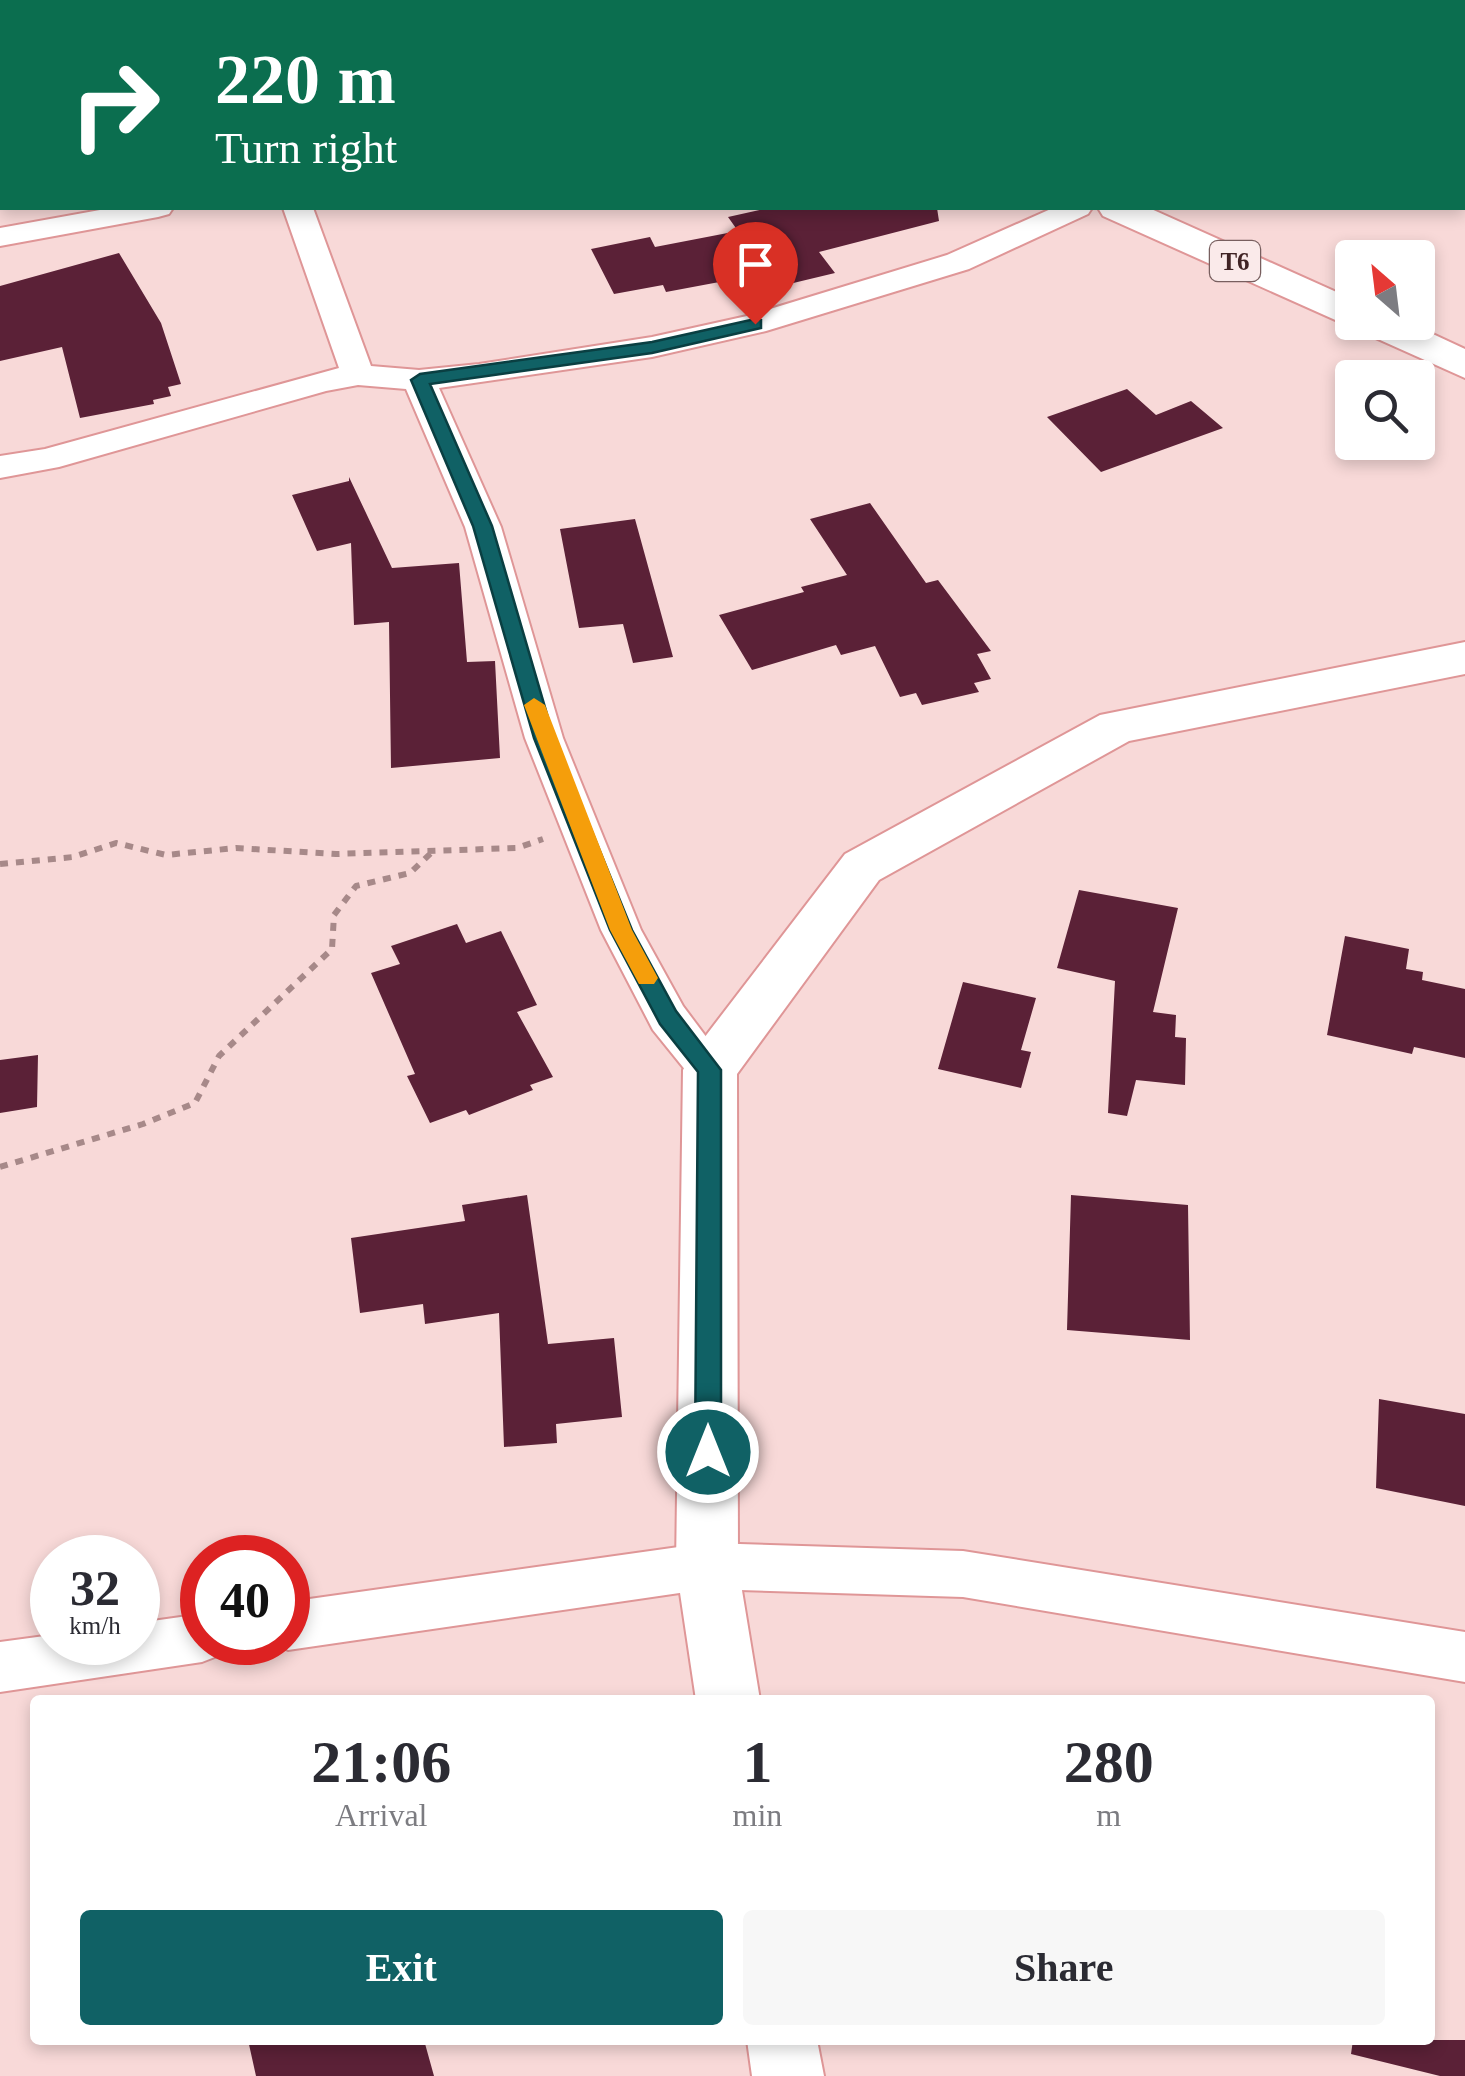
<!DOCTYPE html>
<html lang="en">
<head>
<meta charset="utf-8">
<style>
  :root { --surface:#fff; --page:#f7f7f7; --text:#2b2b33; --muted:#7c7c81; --accent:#106165 }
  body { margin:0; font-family:Georgia,serif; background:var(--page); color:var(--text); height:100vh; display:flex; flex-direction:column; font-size:38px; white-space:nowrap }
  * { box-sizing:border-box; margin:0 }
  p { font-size:32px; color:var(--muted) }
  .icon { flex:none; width:55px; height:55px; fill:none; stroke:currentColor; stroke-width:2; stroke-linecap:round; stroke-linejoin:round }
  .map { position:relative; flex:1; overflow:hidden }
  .drawer { position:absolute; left:30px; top:1695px; width:1405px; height:350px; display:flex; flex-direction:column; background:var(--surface); border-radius:10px; box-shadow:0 5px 15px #0003 }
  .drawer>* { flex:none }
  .top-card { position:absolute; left:0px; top:0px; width:1465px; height:210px; box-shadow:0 5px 15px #0003; background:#0b6e4f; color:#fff; overflow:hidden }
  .needle { width:65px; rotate:332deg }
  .controls { position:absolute; left:1335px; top:240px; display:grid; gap:20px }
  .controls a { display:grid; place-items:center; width:100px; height:100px; border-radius:10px; background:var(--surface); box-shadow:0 5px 15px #0003; font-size:50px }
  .speed { position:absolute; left:30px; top:1535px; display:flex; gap:20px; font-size:50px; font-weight:700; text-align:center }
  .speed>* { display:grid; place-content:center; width:130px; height:130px; border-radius:50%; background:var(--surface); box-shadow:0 5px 15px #0003; line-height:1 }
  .speed small { font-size:25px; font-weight:400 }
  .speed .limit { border:15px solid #d22; background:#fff; color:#111 }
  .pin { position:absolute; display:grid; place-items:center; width:85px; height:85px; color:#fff; margin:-102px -42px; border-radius:50% 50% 50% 0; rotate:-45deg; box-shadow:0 0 10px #0007 }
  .pin .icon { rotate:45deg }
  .me { position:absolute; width:110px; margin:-55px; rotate:0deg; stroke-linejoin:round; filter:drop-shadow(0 0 8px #0008) }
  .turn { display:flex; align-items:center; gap:35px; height:210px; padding:0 50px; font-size:45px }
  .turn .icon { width:130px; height:130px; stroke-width:2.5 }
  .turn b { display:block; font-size:70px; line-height:85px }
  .eta { display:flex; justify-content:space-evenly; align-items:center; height:170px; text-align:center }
  .eta b { font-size:60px; font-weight:700; line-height:70px }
  .button { display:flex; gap:20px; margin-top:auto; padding:20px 50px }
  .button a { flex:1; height:115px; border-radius:10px; background:var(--accent); color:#fff; font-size:40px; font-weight:700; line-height:115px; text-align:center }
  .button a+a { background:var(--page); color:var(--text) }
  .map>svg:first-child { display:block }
  .building { fill:#5b2137 }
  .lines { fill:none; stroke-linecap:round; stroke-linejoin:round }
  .minor-casing { stroke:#df9697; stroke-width:4 }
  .tertiary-casing { stroke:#df9697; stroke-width:4 }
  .trunk-casing { stroke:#df9697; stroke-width:4 }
  .path { stroke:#a78989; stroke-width:6; stroke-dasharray:8 8; stroke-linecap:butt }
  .minor { fill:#fff; fill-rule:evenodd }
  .tertiary { fill:#fff; fill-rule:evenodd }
  .trunk { fill:#fff; fill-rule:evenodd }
  .route { fill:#106165; stroke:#0a3f42; stroke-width:2.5 }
  .slow { fill:#f59e0b }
  .labels { text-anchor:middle; stroke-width:10; stroke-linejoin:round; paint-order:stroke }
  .shield { fill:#faeaea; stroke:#785f5f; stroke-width:2.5 }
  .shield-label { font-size:25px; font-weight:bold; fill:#402324 }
</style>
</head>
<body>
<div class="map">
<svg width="1465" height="2076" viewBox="0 0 1465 2076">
  <rect width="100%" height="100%" fill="#f8d9d8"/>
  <!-- building -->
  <path class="building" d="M769 208H937L939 221 819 252 835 273 756 292 746 277 666 292 663 285 614 294 591 249 650 237 655 247 738 231 728 217Z
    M119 253 161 323 181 384 168 387 171 396 153 400 154 404 80 418 62 347 0 361V286Z
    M1127 389 1156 415 1191 401 1223 428 1101 472 1047 417Z
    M349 477 392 568 459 563 467 662 495 661 500 758 391 768 389 622 354 625 351 543 317 551 292 495 349 481Z
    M870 503 926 583 938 580 991 651 977 654 991 679 974 683 979 692 922 705 916 693 900 697 875 646 841 655 836 645 752 670 719 615 804 592 801 587 847 575 810 519Z
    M635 519 673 657 633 663 623 624 579 628 560 529Z
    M1079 890 1178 908 1153 1012 1176 1015 1175 1037 1186 1038 1185 1085 1136 1080 1127 1116 1108 1113 1115 981 1057 968Z
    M457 924 466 943 501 931 537 1005 517 1012 553 1077 530 1085 533 1090 469 1115 466 1110 430 1123 407 1076 415 1074 371 973 400 964 391 946Z
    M1345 936 1409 949 1406 969 1423 972 1422 980 1465 989V1058L1414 1047 1412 1054 1327 1035Z
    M963 982 1036 998 1021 1050 1031 1052 1021 1088 938 1069Z
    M38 1055 37 1107 0 1113V1060Z
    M527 1195 548 1344 614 1338 622 1417 556 1424 557 1443 504 1447 499 1313 425 1324 423 1304 360 1313 351 1238 465 1221 462 1205Z
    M1071 1195 1188 1205 1190 1340 1067 1330Z
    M1379 1399 1465 1414V1506L1376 1488Z
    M248 2040H424L434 2076H256Z
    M1353 2040H1465V2076H1440L1351 2054Z"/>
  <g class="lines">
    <!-- minor casing -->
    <g class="minor-casing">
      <path id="minor" d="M675 0H704L706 2H677Z
        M111 208H173L169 214 158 217 0 246V228Z
        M283 208H313L371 366 419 370 479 364 652 337 747 316 947 255 1053 208H1092L1088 214 969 269 766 331 652 357 439 388 501 527 563 738 641 930 683 1006 731 1070 725 1082 710 1087 695 1082 653 1030 601 930 525 738 465 527 406 389 358 385 326 391 59 467 0 478V456L45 449 339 368Z
        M707 1543 963 1551 1465 1632V1682L963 1597 707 1589 288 1650 270 1642H288V1602Z
        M202 1614V1642H226L220 1655 202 1662 0 1692V1642L52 1635V1642H138V1623Z"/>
    </g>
    <!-- tertiary casing -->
    <g class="tertiary-casing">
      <path id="tertiary" d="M1465 642V674L1129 741 879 880 737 1074 738 1566 760 1700H696L676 1566 683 1070 691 1055 845 854 1100 715Z
        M747 2040H817L824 2076H752Z"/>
    </g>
    <!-- trunk casing -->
    <g class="trunk-casing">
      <path id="trunk" d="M761 0H799L801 2H763Z
        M1098 208H1149L1352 299V322H1407L1465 349V378L1103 216Z"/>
    </g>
    <!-- path -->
    <path class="path" d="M0 864 73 857 116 843 166 855 236 848 336 854 517 848 543 839
      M0 1167 143 1124 195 1103 219 1056 332 949 334 915 356 886 410 873 431 853"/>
    <!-- minor -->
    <use href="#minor" class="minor"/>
    <!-- tertiary -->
    <use href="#tertiary" class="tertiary"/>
    <!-- trunk -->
    <use href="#trunk" class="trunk"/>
  </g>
  <!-- route -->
  <path class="route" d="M755 319 761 320V328L652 353 430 384 492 526 554 738 632 930 676 1011 721 1070V1452L717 1460 708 1463 699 1460 695 1452 698 1072 660 1024 610 930 534 738 473 526 411 380 420 374 652 342Z"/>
  <!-- slow -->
  <path class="slow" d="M534 698 545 705 632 930 658 978 654 984H639L610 930 524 705Z"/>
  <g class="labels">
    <!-- shield labels -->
    <rect class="shield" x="1210" y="241" width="50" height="40" rx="8"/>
    <g class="shield-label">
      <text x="1235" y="270">T6</text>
    </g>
  </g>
</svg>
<div class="controls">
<a><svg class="needle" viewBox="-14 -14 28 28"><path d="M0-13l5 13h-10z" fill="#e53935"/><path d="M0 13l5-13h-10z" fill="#7c7c81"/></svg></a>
<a><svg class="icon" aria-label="search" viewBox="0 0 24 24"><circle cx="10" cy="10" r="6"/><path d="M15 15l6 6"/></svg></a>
</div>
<div class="speed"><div>32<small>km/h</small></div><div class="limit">40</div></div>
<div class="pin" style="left:755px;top:324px;background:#d93025"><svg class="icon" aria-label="arrive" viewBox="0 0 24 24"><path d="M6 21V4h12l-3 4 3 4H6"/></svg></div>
<svg class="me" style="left:708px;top:1452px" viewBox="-20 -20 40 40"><circle r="17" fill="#106165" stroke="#fff" stroke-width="3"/><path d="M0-11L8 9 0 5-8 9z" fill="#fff"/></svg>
<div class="top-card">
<div class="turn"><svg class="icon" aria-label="right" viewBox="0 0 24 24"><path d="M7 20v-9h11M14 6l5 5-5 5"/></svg><div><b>220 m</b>Turn right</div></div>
</div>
<section class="drawer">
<div class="eta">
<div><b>21:06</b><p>Arrival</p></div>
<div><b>1</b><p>min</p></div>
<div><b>280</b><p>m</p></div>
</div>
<div class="button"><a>Exit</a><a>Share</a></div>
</section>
</div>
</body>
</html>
